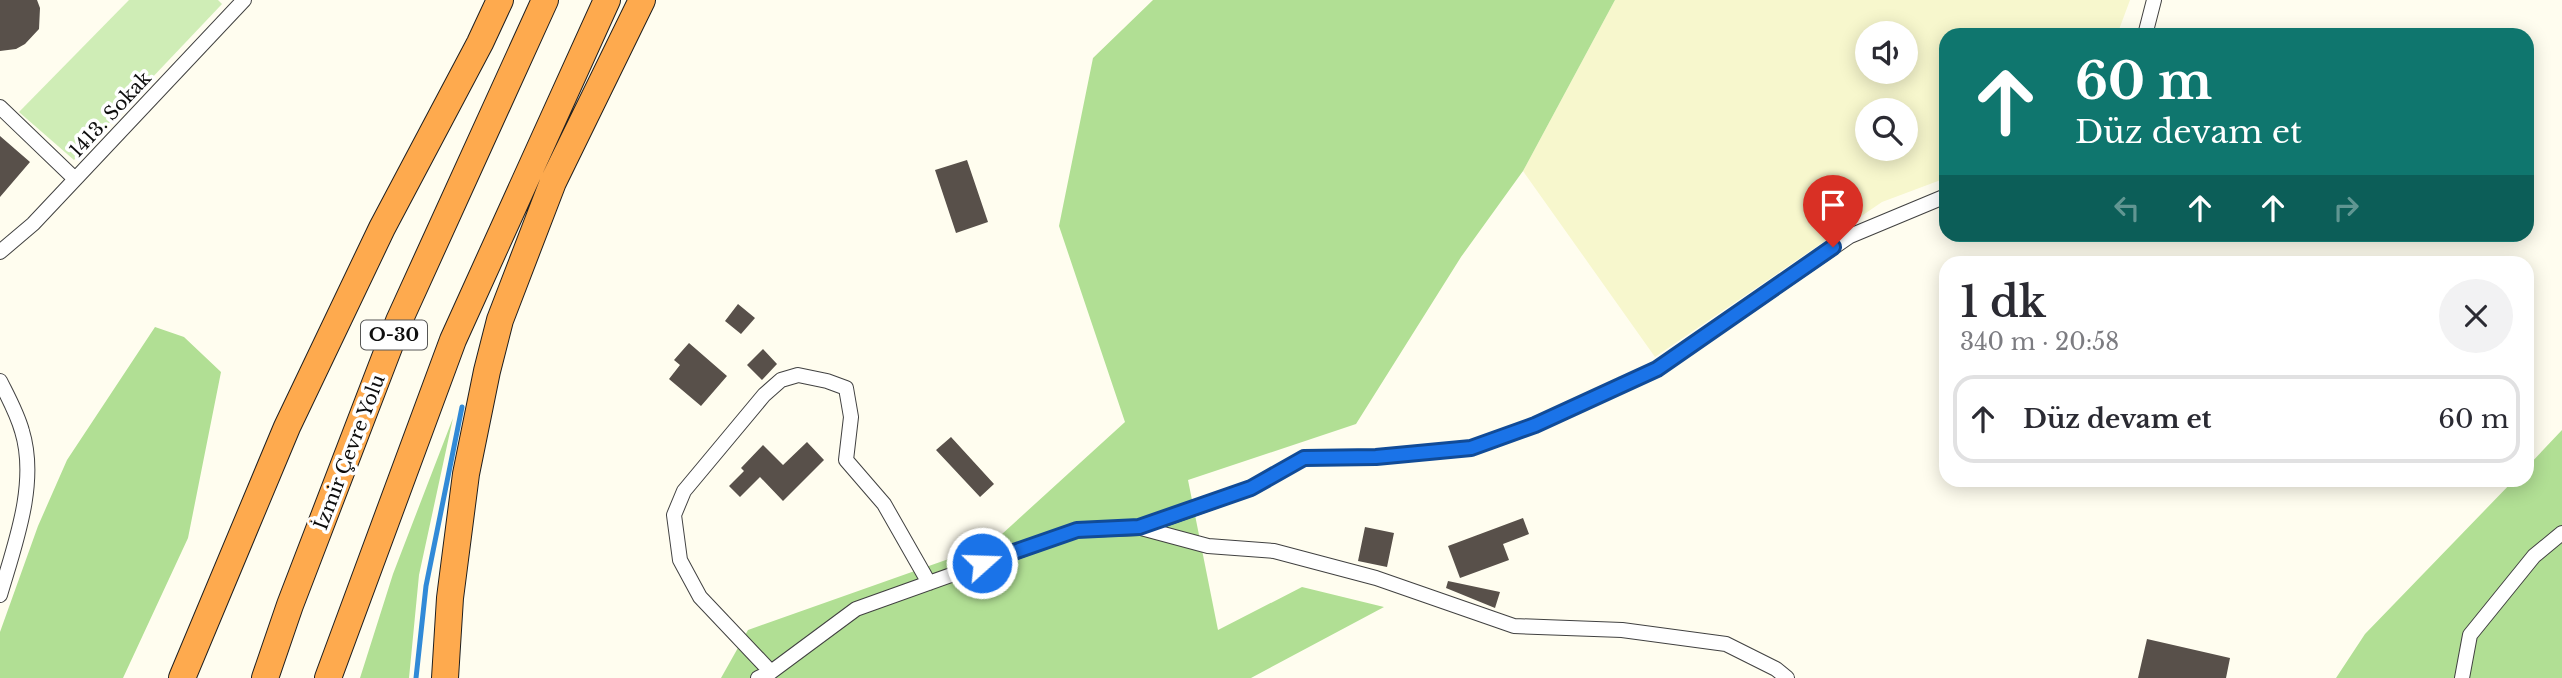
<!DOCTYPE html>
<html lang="tr">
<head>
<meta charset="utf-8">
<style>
  :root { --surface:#fff; --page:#f2f2f3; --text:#2b2b33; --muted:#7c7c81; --line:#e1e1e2 }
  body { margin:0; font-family:"Libre Baskerville",serif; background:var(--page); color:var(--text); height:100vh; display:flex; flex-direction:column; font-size:26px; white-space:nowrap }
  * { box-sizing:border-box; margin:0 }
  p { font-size:23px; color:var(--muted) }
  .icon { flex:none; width:38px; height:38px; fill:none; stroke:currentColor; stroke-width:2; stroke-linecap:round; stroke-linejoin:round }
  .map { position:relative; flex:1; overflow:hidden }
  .panel { position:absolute; left:1939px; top:256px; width:595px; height:231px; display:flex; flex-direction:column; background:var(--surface); border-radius:21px; box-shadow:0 4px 18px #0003 }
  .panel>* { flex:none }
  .banner { position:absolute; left:1939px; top:28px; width:595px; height:214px; border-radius:21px; box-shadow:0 4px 18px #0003; background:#0f766e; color:#fff; overflow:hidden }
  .controls { position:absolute; left:1855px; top:21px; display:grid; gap:14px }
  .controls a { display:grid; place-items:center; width:63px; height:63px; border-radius:50%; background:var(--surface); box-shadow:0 4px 18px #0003; font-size:35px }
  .pin { position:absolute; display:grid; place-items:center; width:60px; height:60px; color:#fff; margin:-72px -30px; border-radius:50% 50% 50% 0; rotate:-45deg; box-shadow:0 0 7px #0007 }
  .pin .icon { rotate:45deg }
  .me { position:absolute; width:77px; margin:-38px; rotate:70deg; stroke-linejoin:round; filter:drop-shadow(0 0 5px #0008) }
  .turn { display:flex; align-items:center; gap:24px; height:147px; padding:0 21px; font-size:32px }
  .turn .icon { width:91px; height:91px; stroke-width:2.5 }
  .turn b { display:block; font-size:49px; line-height:60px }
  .lanes { display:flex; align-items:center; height:66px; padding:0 21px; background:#0003; justify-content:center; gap:35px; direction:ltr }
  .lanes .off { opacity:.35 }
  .round { display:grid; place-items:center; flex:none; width:74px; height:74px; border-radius:37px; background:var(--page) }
  .summary { display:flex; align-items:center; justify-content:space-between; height:119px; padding:0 21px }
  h1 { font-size:42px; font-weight:600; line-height:52px }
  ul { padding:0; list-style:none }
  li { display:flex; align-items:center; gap:21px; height:88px; margin:0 14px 10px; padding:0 7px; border:4px solid var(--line); border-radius:21px }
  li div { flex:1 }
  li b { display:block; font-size:26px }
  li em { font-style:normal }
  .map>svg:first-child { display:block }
  .farmland { fill:#f7f7cd; fill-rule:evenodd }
  .green { fill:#cfedb6 }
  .forest { fill:#b1df94 }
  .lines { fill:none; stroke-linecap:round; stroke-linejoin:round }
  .stream { stroke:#318ad7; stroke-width:5 }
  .building { fill:#58504a }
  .minor-casing { stroke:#414141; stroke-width:16 }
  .motorway-casing { stroke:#1f1f1f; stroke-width:28 }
  .minor { stroke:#fff; stroke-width:14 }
  .motorway { stroke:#feaa4e; stroke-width:26 }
  .route-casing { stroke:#114b97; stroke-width:18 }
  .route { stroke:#1a73e8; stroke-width:12 }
  .labels { text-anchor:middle; stroke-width:7; stroke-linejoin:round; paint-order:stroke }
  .shield { fill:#fff; stroke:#565656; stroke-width:2 }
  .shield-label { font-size:18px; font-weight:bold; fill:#0e0e0e }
  .street-label { font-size:19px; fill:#0e0e0e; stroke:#fff }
</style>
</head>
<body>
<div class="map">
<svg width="2562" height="678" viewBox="0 0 2562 678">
  <rect width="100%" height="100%" fill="#fffdef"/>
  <!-- farmland -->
  <path class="farmland" d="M1615 0H2130L2117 35H1946V178L1882 202 1655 357 1523 171ZM1867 33H1906V72H1867ZM1867 110H1906V149H1867Z"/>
  <!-- green -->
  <path class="green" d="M129 0H218L222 4 74 160 19 112Z"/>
  <!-- forest -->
  <path class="forest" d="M1153 0H1615L1523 171 1461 257 1356 424 1188 480 1218 630 1302 587 1384 607 1251 678H721L748 630 991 544 1125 422 1059 226 1093 58Z
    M155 327 184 337 221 372 188 538 123 678H0V632L38 526 67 460Z
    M453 418 419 575 409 678H360L393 574Z
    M2562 430V678H2336L2365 634 2514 480H2527V467Z"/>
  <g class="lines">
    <!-- stream -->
    <path class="stream" d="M416 678 426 586 462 407"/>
  </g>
  <!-- building -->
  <path class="building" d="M0 0H37L40 8 39 29 25 44 16 49 0 51Z
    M0 136 30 162 0 197Z
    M967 160 988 222 956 233 935 170Z
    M738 304 755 318 741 334 725 321Z
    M689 343 727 376 701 406 669 379 680 365 674 360Z
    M763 349 777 364 762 380 747 365Z
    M951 437 994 484 980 497 936 450Z
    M807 442 824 460 783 501 760 477 740 497 729 486 744 471 741 468 763 445 783 465Z
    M1523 518 1529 534 1503 544 1509 560 1460 578 1448 546Z
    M1365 527 1394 533 1387 567 1358 561Z
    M1448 581 1500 592 1495 608 1446 588Z
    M2147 639 2230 658 2226 678H2138Z"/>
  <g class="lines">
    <!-- minor casing -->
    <g class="minor-casing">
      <path id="minor" d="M2145 35 2154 0
        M0 107 75 179
        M0 252 33 224 244 0
        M0 381C8 397 17 413 22 431 38 483 15 544 0 595
        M1141 528 1208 546 1274 551 1376 578 1514 626 1622 630 1726 644 1776 669 1787 678
        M771 672 700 597 680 560 674 515 684 491 764 395 781 380 798 375 827 381 846 388 851 417 846 460 884 504 929 583
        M758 678 771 672 856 609 1077 530 1139 528 1251 488 1304 458 1376 457 1471 448 1535 425 1657 369 1850 236 1946 196
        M2462 678 2470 635 2534 556 2562 533"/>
    </g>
    <!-- motorway casing -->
    <g class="motorway-casing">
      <path id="motorway" d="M182 678 287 427 382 228 480 43 500 0
        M265 678 290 605 399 321 545 0
        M328 678 453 340 607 0
        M445 678 450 598 466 474 487 371 500 320 553 182 642 0"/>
    </g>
    <!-- minor -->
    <use href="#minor" class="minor"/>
    <!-- motorway -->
    <use href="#motorway" class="motorway"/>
  </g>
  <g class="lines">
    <!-- route casing -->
    <g class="route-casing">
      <path id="route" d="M982 563 1077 530 1139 527 1251 488 1304 458 1376 457 1471 448 1535 425 1657 369 1833 247"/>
    </g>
    <!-- route -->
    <use href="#route" class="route"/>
  </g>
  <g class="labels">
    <!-- shield labels -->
    <rect class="shield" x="361" y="320.5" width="66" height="29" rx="5"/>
    <g class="shield-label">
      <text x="394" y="341">O-30</text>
    </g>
    <!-- street labels -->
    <g class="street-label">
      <text transform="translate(110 114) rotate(-47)" y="7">1413. Sokak</text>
      <text transform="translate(349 452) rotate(-69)" y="7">İzmir Çevre Yolu</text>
    </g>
  </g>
</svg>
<div class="controls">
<a><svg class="icon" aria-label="sound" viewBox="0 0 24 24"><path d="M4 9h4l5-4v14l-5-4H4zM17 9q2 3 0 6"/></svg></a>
<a><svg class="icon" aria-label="search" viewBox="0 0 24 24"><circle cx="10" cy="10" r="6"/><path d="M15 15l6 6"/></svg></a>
</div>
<div class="pin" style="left:1833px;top:247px;background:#d93025"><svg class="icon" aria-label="arrive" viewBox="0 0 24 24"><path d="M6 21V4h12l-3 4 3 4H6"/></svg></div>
<svg class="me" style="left:982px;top:563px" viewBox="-20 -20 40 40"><circle r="17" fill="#1a73e8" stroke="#fff" stroke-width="3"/><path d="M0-11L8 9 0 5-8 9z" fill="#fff"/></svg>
<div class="banner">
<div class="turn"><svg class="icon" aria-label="ahead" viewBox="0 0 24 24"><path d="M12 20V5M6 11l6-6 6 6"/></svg><div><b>60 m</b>Düz devam et</div></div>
<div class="lanes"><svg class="icon off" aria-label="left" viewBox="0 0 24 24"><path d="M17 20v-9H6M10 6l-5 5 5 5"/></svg><svg class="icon" aria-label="ahead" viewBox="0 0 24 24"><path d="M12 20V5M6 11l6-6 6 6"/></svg><svg class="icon" aria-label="ahead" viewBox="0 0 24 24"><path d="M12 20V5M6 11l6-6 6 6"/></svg><svg class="icon off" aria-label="right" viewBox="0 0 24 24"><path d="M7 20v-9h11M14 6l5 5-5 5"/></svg></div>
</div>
<section class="panel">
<div class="summary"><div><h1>1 dk</h1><p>340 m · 20:58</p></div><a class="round"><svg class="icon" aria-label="close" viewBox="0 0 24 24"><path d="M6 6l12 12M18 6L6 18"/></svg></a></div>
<ul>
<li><svg class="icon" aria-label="ahead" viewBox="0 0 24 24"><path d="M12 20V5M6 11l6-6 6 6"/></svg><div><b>Düz devam et</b></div><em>60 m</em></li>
</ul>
</section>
</div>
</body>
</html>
